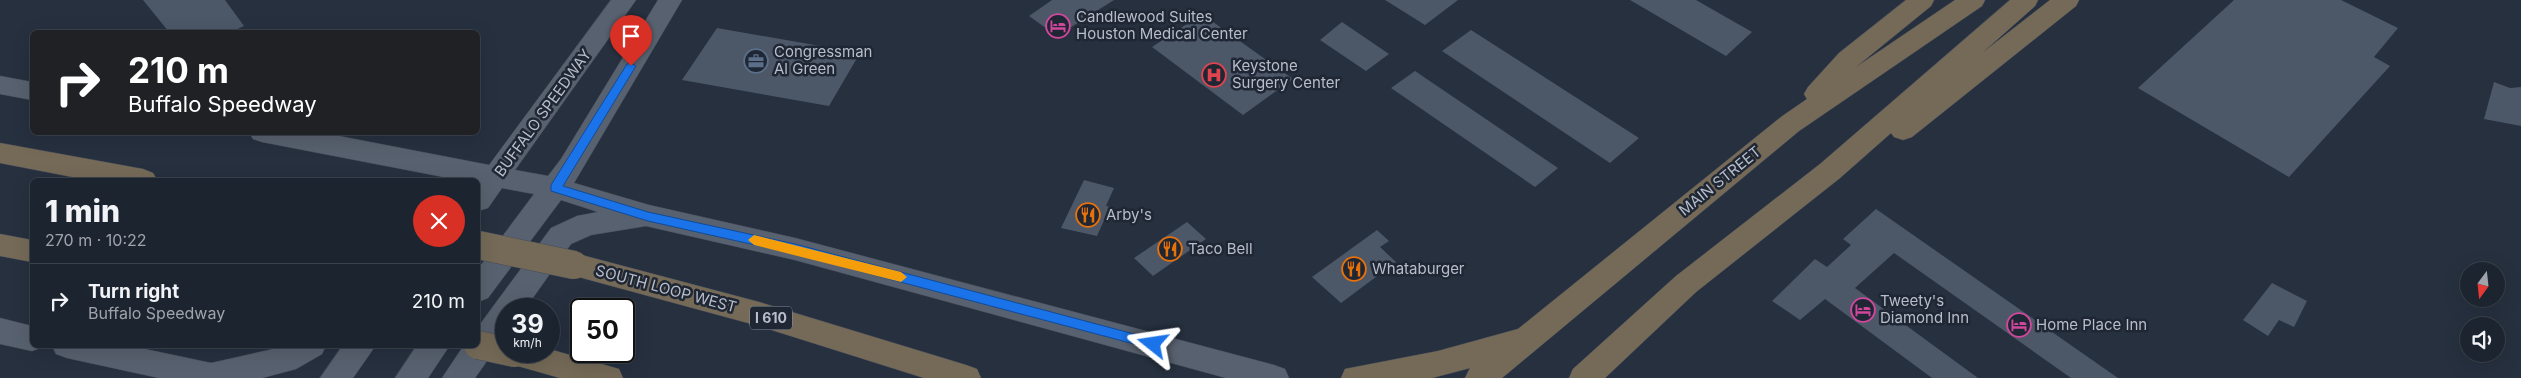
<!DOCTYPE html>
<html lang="en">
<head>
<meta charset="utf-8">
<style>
  :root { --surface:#1c242f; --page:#252c37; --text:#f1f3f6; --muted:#a0a4aa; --line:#3a414b }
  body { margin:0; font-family:Inter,sans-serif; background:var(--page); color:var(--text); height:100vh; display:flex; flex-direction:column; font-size:19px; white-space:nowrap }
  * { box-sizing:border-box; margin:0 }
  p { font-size:16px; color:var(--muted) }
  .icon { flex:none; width:28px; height:28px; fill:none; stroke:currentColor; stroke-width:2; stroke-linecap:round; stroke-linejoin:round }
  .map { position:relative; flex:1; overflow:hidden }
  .sheet { position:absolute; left:30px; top:178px; width:450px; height:170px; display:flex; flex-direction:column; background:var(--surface); border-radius:8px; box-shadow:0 5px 20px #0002,0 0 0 1px var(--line) }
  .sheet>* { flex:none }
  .hud { position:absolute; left:30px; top:30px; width:450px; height:105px; border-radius:8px; box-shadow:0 5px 20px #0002,0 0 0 1px var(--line); background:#202124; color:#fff; overflow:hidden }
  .needle { width:32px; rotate:195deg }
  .buttons { position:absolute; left:2460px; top:262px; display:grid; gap:10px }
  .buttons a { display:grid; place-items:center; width:45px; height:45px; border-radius:50%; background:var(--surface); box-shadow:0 5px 20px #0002,0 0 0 1px var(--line); font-size:25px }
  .speed { position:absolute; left:495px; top:298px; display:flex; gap:10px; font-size:25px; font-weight:700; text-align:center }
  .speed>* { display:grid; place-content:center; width:65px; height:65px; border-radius:50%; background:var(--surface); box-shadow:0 5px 20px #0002,0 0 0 1px var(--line); line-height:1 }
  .speed small { font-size:12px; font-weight:400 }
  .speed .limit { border:2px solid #111; border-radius:8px; background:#fff; color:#111 }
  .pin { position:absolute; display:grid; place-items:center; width:42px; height:42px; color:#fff; margin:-51px -21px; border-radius:50% 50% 50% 0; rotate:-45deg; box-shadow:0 0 5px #0007 }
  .pin .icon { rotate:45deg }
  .me { position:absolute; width:55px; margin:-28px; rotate:285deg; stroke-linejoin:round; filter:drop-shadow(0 0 4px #0008) }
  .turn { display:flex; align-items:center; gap:18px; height:105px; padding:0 15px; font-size:22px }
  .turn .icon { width:65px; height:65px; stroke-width:2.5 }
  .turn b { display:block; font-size:35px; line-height:42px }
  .round { display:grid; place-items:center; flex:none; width:52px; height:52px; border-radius:26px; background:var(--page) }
  .head { display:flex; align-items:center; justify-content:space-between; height:85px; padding:0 15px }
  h1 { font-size:30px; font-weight:800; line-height:38px }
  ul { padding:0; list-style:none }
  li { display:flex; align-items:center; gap:15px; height:75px; padding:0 15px; border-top:1px solid var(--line) }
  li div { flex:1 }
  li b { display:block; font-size:19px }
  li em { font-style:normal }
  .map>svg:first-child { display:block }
  .building { fill:#4c5768 }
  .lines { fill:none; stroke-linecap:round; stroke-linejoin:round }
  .major-casing { stroke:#444b58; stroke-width:1 }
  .highway-casing { stroke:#454d5a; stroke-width:1 }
  .major { fill:#58616f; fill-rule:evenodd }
  .highway { fill:#756a57; fill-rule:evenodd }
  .highway-bridge-casing { stroke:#454d5a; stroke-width:29; stroke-linecap:butt }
  .highway-bridge { stroke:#756a57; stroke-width:28 }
  .route { fill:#1a73e8; stroke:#114b97 }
  .slow { fill:#f59e0b }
  .labels { text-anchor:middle; stroke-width:5; stroke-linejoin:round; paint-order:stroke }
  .shield { fill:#1f2735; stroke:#89909d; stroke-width:1 }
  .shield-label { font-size:14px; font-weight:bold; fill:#b7bdca }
  .poi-label { font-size:15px; fill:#b7bdca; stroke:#1f2735; text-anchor:start }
  .street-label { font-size:15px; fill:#b7bdca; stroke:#1f2735 }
</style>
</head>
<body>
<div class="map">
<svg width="2521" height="378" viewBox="0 0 2521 378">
  <rect width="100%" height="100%" fill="#26303f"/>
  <!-- building -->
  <path class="building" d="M143 0H225L244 26 231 32H169Z
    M1052 0H1114L1057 36 1029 16Z
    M1385 0H1458L1425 25Z
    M1630 0H1696L1752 32 1726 56Z
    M2234 0H2341L2398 28 2374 57 2390 66 2289 177 2138 88Z
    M1202 14 1293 79 1243 115 1152 47Z
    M1342 22 1389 54 1366 71 1320 40Z
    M717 28 860 53 829 106 682 80Z
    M1471 30 1639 138 1610 163 1442 51Z
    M1415 71 1558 168 1535 187 1391 88Z
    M2494 82 2510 88 2521 87V126L2484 119Z
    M1084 180 1114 188 1106 206 1110 207 1097 236 1061 228Z
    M1876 209 2118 378H2071L1894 253 1855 288 1978 378H1932L1825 299 1800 320 1772 301 1815 259 1827 267 1851 245 1843 239Z
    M1187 222 1206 239 1153 276 1134 258Z
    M1377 230 1389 241 1380 247 1396 262 1341 303 1312 277Z
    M2272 283 2307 301 2294 327 2279 320 2268 336 2243 320Z"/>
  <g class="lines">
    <!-- major casing -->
    <g class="major-casing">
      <path id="major" d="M611 0H636L515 170 548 176 561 159 658 0H682L574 183 649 205 795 238 1274 365 1285 369 1289 378H1226L795 260 646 226 591 235 571 244 525 309H506V334L475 378H442L464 345H478V327L551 228 577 216 598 212 561 200 488 298 478 302V269L534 194 502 188 488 208 478 211V180H459L262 142 253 139 249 132H318L489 165Z
        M0 76 32 82V100L0 94Z
        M0 318 32 326V345H44L43 347 32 351 0 344Z
        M52 345H126L211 363 278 348 285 345H326L322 354 296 369 262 378H159L67 358 56 354Z
        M343 345H376L353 378H320Z
        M417 345H450L428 378H395Z"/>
    </g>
    <!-- highway casing -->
    <g class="highway-casing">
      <path id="highway" d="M1906 0H1934L1931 6 1856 67 1955 0H1985L1982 6 1799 131 1502 378H1465L1470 368 1432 378H1341L1345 369 1438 351 1518 329 1781 117 1807 99 1804 94 1808 87 1839 53Z
        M2010 0H2038L2035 6 1982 53 2050 0H2079L2076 6 1912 137 1903 140 1894 137 1891 133 1840 178 1696 292 1605 378H1569L1573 369 1676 276 1820 164Z
        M0 143 143 169 153 173 157 180H88L0 163Z
        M0 234 32 240V262L0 256Z
        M574 253 759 302 966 365 977 369 981 378H924L759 326 564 273 560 265 564 257Z
        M506 343V351H549V349L619 369 623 378H560L504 362 500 353Z"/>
    </g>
    <!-- major -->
    <use href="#major" class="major"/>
    <!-- highway -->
    <use href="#highway" class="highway"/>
    <!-- highway-bridge casing -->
    <g class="highway-bridge-casing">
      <path id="highway-bridge" d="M478 245 574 265
        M478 345 515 353"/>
    </g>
    <!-- highway-bridge -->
    <use href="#highway-bridge" class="highway-bridge"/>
  </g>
  <!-- route -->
  <path class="route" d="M631 63 636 66 563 186 648 212 795 244 1153 339 1157 340 1159 344 1157 348 1153 349 795 254 648 221 551 191V185L627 64Z"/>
  <!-- slow -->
  <path class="slow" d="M754 235 901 272 907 277 901 282 754 245 748 240Z"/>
  <!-- icons -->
  <defs>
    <g id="hotel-ring" transform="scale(1.25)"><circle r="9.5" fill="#1f2735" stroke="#d1479c" stroke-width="1.5"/><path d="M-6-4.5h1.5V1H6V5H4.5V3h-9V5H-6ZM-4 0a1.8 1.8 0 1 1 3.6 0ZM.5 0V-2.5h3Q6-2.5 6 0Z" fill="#d1479c"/></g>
    <g id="office-ring" transform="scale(1.25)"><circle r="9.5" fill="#1f2735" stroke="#5c6f8a" stroke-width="1.5"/><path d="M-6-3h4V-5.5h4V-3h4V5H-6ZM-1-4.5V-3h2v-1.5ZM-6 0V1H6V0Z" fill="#5c6f8a"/></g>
    <g id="hospital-ring" transform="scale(1.25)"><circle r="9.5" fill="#1f2735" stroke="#e0444e" stroke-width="1.5"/><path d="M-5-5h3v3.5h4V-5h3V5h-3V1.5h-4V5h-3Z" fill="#e0444e"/></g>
    <g id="restaurant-ring" transform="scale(1.25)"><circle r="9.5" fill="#1f2735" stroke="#e8710a" stroke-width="1.5"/><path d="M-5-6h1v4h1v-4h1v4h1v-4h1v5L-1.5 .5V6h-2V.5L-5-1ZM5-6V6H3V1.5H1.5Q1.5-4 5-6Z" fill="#e8710a"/></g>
  </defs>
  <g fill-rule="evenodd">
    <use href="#hotel-ring" x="1058" y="26"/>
    <use href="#office-ring" x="756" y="61"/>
    <use href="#hospital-ring" x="1214" y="75"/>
    <use href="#restaurant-ring" x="1088" y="215"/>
    <use href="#restaurant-ring" x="1170" y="249"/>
    <use href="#restaurant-ring" x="1354" y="269"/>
    <use href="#hotel-ring" x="1863" y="310"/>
    <use href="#hotel-ring" x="2019" y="325"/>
  </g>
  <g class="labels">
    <!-- shield labels -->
    <rect class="shield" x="750" y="306.5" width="42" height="23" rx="4"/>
    <g class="shield-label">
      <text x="771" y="323">I 610</text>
    </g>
    <!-- poi labels -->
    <g class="poi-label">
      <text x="1076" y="22">Candlewood Suites<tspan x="1076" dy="17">Houston Medical Center</tspan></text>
      <text x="774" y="57">Congressman<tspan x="774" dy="17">Al Green</tspan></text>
      <text x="1232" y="71">Keystone<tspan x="1232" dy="17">Surgery Center</tspan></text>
      <text x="1106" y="220">Arby's</text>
      <text x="1188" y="254">Taco Bell</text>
      <text x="1372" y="274">Whataburger</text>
      <text x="1880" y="306">Tweety's<tspan x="1880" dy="17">Diamond Inn</tspan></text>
      <text x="2036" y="330">Home Place Inn</text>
    </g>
    <!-- street labels -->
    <g class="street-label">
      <text transform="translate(543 113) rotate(-54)" y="5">BUFFALO SPEEDWAY</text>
      <text transform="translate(1720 181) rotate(-39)" y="5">MAIN STREET</text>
      <text transform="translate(666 289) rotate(15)" y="5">SOUTH LOOP WEST</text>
    </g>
  </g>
</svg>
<div class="buttons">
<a><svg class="needle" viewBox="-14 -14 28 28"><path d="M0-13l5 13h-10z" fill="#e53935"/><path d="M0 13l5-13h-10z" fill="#a0a4aa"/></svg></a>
<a><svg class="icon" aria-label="sound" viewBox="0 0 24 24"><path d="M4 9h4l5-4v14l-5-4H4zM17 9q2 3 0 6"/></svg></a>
</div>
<div class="speed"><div>39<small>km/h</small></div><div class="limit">50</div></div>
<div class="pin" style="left:631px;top:66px;background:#d93025"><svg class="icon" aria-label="arrive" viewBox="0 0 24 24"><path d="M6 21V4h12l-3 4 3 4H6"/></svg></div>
<svg class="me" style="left:1153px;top:344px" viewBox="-20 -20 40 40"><path d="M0-17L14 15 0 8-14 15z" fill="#1a73e8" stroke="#fff" stroke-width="4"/></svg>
<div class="hud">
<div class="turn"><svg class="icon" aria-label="right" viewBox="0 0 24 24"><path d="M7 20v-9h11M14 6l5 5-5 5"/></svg><div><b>210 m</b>Buffalo Speedway</div></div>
</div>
<section class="sheet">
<div class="head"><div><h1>1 min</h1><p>270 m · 10:22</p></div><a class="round" style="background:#d93025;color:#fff"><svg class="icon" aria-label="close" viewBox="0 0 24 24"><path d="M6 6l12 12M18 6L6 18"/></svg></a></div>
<ul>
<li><svg class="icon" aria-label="right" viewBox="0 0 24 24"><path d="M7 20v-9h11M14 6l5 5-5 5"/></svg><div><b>Turn right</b><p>Buffalo Speedway</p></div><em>210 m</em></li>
</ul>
</section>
</div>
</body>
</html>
